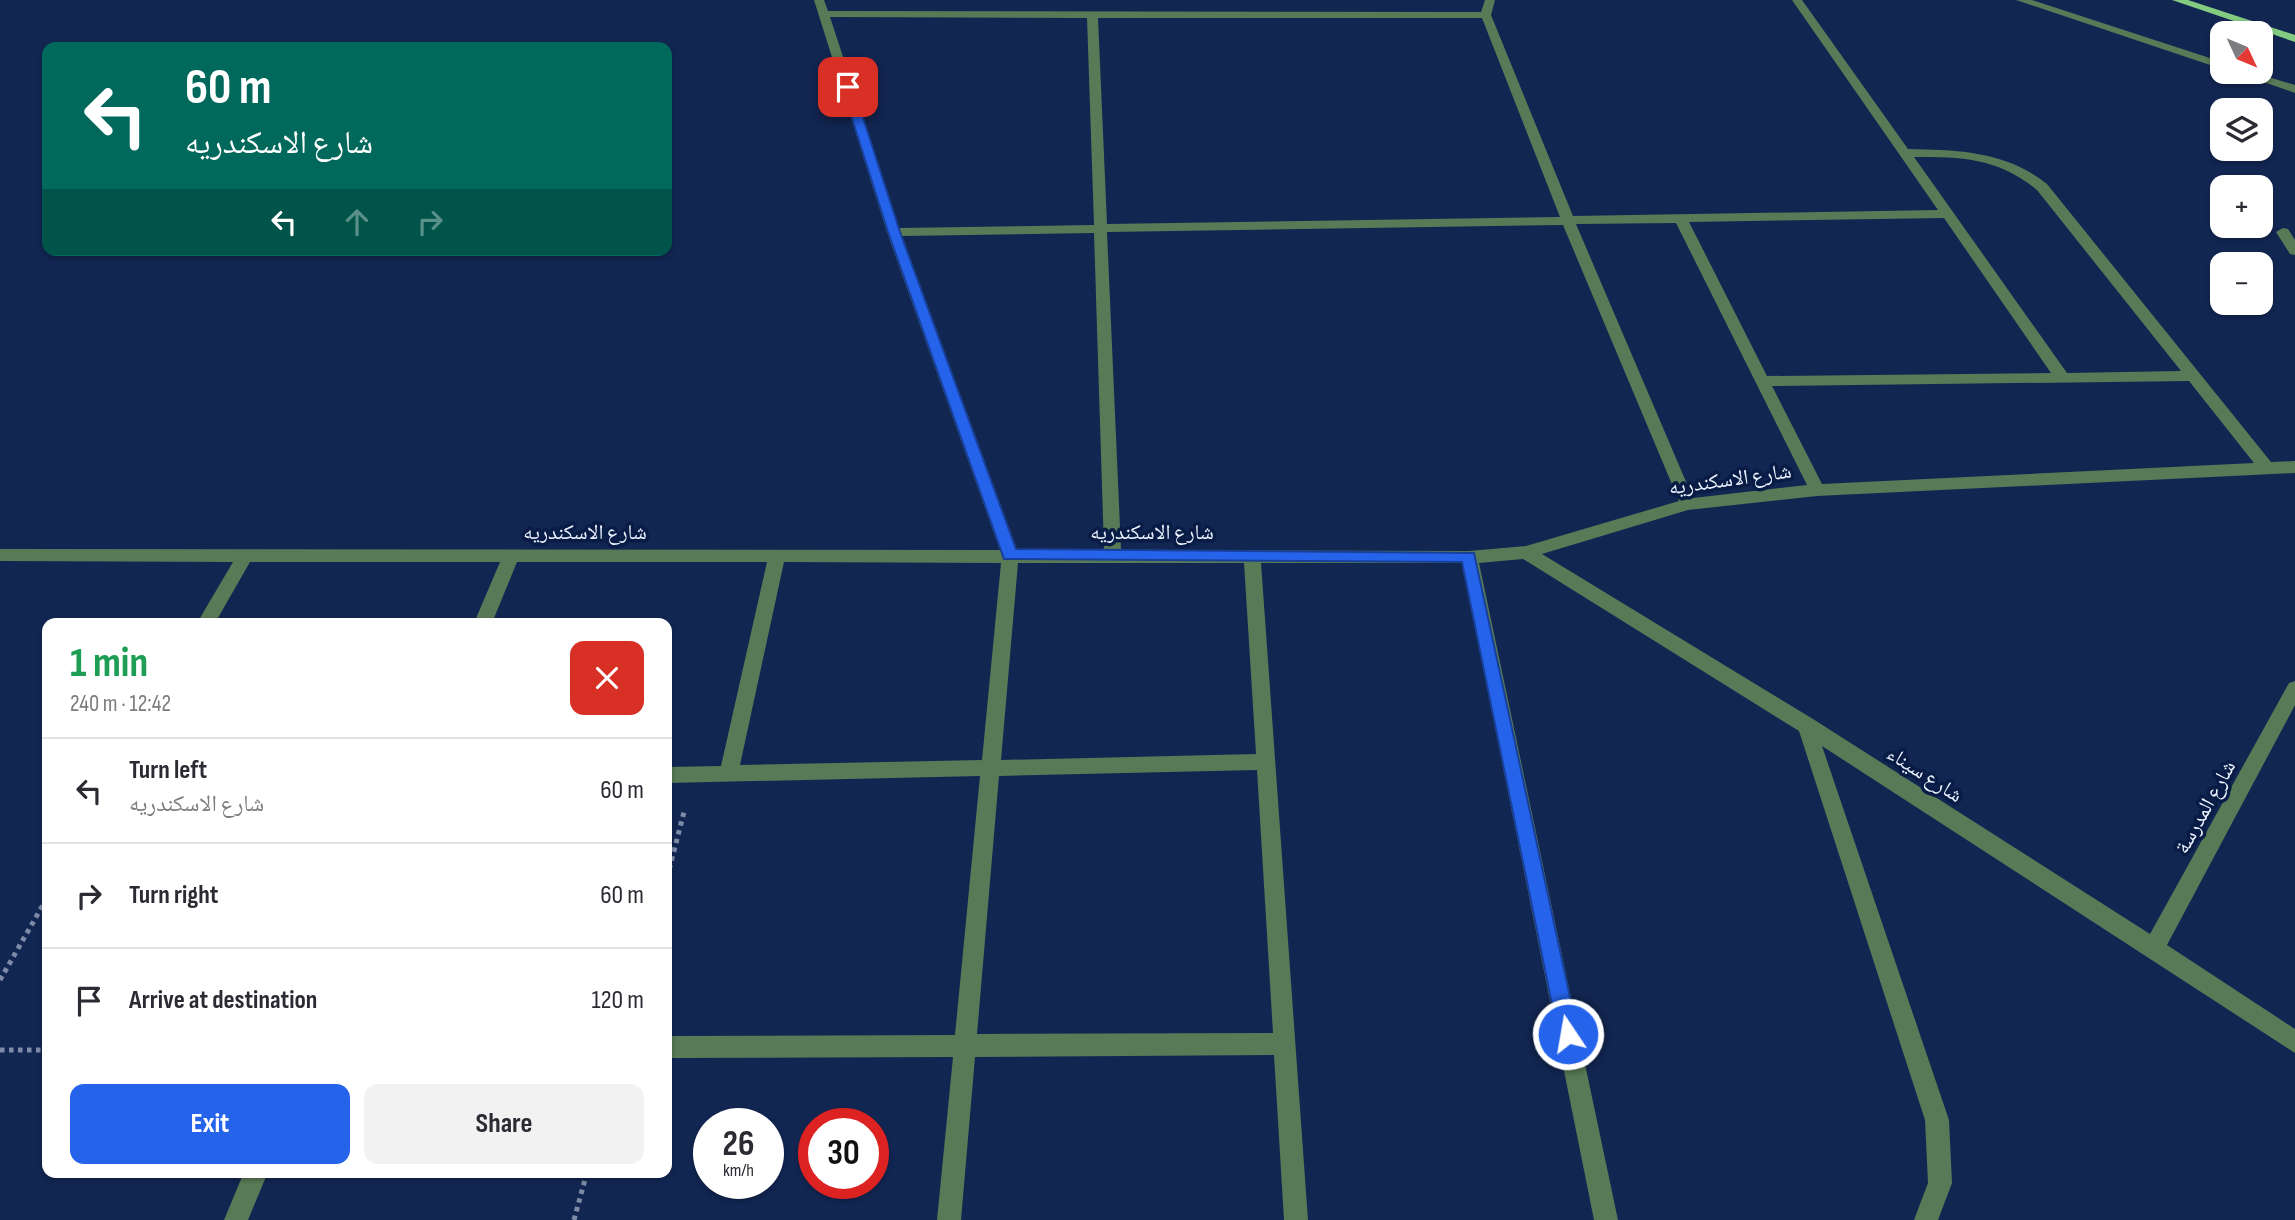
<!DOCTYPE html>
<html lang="en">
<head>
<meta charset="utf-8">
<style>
  :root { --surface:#fff; --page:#f2f2f3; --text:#2b2b33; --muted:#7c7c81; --line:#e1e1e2; --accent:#2563eb }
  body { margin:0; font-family:"Sofia Sans Condensed","Noto Naskh Arabic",sans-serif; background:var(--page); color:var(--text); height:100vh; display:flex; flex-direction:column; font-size:26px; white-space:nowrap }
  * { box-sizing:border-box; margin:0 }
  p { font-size:23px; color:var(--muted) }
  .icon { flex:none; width:38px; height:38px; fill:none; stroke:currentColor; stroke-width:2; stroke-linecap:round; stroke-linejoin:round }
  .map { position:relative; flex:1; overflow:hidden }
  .panel { position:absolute; left:42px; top:618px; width:630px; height:560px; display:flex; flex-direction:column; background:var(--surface); border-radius:14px; box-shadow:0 2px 5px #0004 }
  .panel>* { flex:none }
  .banner { position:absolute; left:42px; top:42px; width:630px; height:214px; border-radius:14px; box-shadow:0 2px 5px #0004; background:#00695c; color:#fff; overflow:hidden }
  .needle { width:46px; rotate:134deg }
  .fabs { position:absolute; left:2210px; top:21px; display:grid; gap:14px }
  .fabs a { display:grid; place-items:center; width:63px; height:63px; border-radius:14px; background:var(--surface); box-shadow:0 2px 5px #0004; font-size:35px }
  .speed { position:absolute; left:693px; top:1108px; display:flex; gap:14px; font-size:35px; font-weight:700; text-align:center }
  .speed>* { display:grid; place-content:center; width:91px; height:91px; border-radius:50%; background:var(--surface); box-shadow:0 2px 5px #0004; line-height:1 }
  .speed small { font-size:18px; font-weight:400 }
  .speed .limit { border:10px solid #d22; background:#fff; color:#111 }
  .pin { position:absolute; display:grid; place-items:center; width:60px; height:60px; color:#fff; margin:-30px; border-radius:14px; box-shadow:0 4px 10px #0006 }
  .me { position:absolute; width:77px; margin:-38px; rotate:348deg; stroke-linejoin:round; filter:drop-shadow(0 0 5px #0008) }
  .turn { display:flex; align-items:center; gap:24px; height:147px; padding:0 28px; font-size:32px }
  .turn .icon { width:91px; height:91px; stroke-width:2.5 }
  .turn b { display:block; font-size:49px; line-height:60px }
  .lanes { display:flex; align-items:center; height:66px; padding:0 28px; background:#0003; justify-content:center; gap:35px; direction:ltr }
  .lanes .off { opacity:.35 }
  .round { display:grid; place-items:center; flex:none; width:74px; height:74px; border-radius:14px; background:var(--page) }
  .headline { display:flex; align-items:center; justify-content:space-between; height:119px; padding:0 28px }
  h1 { font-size:42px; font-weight:700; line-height:52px; color:#1e9e55 }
  .cta { display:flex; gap:14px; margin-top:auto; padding:14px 28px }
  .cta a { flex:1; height:80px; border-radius:14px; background:var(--accent); color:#fff; font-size:28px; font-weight:700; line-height:80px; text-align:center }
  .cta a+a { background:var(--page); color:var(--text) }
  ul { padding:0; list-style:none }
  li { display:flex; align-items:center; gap:21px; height:105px; padding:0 28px; border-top:2px solid var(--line) }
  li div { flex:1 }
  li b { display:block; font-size:26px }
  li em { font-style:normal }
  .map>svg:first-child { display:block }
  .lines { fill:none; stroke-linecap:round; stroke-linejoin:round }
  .path { stroke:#7d8ba7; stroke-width:5; stroke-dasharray:4.5 4.5; stroke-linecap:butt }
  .minor { fill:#587a56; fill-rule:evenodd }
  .major { fill:#83cb80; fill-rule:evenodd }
  .route { fill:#2563eb; stroke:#184099; stroke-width:2 }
  .labels { text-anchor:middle; stroke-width:7; stroke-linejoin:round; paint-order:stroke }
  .street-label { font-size:21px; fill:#ecf3fe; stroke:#091c46 }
</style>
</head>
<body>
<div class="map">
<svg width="2295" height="1220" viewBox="0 0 2295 1220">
  <rect width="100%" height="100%" fill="#122652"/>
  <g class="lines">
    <!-- path -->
    <path class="path" d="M667 878 684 812
      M0 980 47 898
      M0 1050H47
      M574 1220 587 1172"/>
    <!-- minor -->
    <path class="minor" d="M814 0H824L828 11 1481 12 1485 0H1495L1491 15 1573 216 1938 210 1792 0H1802L1908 149C1959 150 2005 151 2047 184L2271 462 2295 461V473L1817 496 1688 510 1542 554 1813 719 2150 934 2289 683 2295 681V705L2167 945 2295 1029V1053L1822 746 1949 1120 1952 1183 1938 1220H1914L1928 1183 1925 1120 1799 731 1523 559 1479 563 1618 1220H1594L1462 563H1261L1308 1220H1284L1274 1055 975 1057 961 1220H937L953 1057 667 1058V1036L955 1035 980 776 667 783V767L721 766 767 562H517L492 623H474L500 562H250L215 623H197L233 562 0 561V549L1000 550 887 232ZM830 17 1087 18 1094 225 899 228ZM1098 18H1482L1560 217 1107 224ZM1914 157C1963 157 1998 158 2037 190L2181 371 2067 373ZM1944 218 2051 373 1767 376 1689 222ZM1676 223 1807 485 1693 498 1576 224ZM1563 225 1679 501 1526 546 1469 551 1121 550 1107 232ZM1094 233 1104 550H1017L902 236ZM2189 381 2254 463 1822 484 1772 386ZM784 562 1001 563 982 760 740 765ZM1018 563H1244L1256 754 1001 760ZM1257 770 1273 1033 977 1034 999 776Z
      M2016 0H2032L2222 62V69Z
      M2235 72H2252L2295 85V93Z
      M2283 228 2288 229 2295 240V255L2290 254 2276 232Z
      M244 1172H268L248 1220H224Z"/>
    <!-- major -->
    <path class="major" d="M2172 0H2188L2295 35V42Z"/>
  </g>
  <!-- route -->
  <path class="route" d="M848 83 853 87 900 232 1016 549 1474 553 1578 1034 1575 1041 1568 1044 1561 1041 1558 1034 1462 562 1004 559 888 232 842 87Z"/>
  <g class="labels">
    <!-- street labels -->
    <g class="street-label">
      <text transform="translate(1730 479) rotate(-8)" y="7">شارع الاسكندريه</text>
      <text x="585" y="539">شارع الاسكندريه</text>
      <text x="1152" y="539">شارع الاسكندريه</text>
      <text transform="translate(1925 774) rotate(33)" y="7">شارع سيناء</text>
      <text transform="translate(2205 807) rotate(-61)" y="7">شارع المدرسة</text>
    </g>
  </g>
</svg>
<div class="fabs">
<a><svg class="needle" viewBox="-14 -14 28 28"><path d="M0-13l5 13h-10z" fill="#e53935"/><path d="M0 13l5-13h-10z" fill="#7c7c81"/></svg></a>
<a><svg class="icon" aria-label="layers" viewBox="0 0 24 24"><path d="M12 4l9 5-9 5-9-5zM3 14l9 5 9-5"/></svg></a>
<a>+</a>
<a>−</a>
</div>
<div class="speed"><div>26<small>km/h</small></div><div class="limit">30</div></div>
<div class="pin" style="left:848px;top:87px;background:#d93025"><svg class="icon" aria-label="arrive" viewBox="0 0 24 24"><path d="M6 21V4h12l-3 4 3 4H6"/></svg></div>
<svg class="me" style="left:1568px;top:1034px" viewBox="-20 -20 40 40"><circle r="17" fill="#2563eb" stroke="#fff" stroke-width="3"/><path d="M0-11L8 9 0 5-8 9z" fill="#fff"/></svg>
<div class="banner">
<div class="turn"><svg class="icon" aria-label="left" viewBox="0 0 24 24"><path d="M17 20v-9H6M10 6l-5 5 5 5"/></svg><div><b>60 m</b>شارع الاسكندريه</div></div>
<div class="lanes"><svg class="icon" aria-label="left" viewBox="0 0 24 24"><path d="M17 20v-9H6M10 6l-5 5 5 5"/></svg><svg class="icon off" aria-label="ahead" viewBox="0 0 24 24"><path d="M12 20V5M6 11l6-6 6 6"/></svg><svg class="icon off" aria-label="right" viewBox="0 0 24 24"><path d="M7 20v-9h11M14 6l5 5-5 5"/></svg></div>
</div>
<section class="panel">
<div class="headline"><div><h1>1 min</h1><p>240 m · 12:42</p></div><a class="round" style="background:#d93025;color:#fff"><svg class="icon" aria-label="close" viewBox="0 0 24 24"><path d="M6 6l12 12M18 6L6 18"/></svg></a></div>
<ul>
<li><svg class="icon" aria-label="left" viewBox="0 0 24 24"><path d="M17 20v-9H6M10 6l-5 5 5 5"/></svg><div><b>Turn left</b><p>شارع الاسكندريه</p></div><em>60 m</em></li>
<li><svg class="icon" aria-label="right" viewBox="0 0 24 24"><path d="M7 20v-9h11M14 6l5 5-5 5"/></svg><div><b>Turn right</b></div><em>60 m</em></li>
<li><svg class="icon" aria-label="arrive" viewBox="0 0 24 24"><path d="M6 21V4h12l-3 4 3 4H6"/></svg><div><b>Arrive at destination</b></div><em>120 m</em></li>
</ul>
<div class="cta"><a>Exit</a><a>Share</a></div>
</section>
</div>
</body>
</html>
